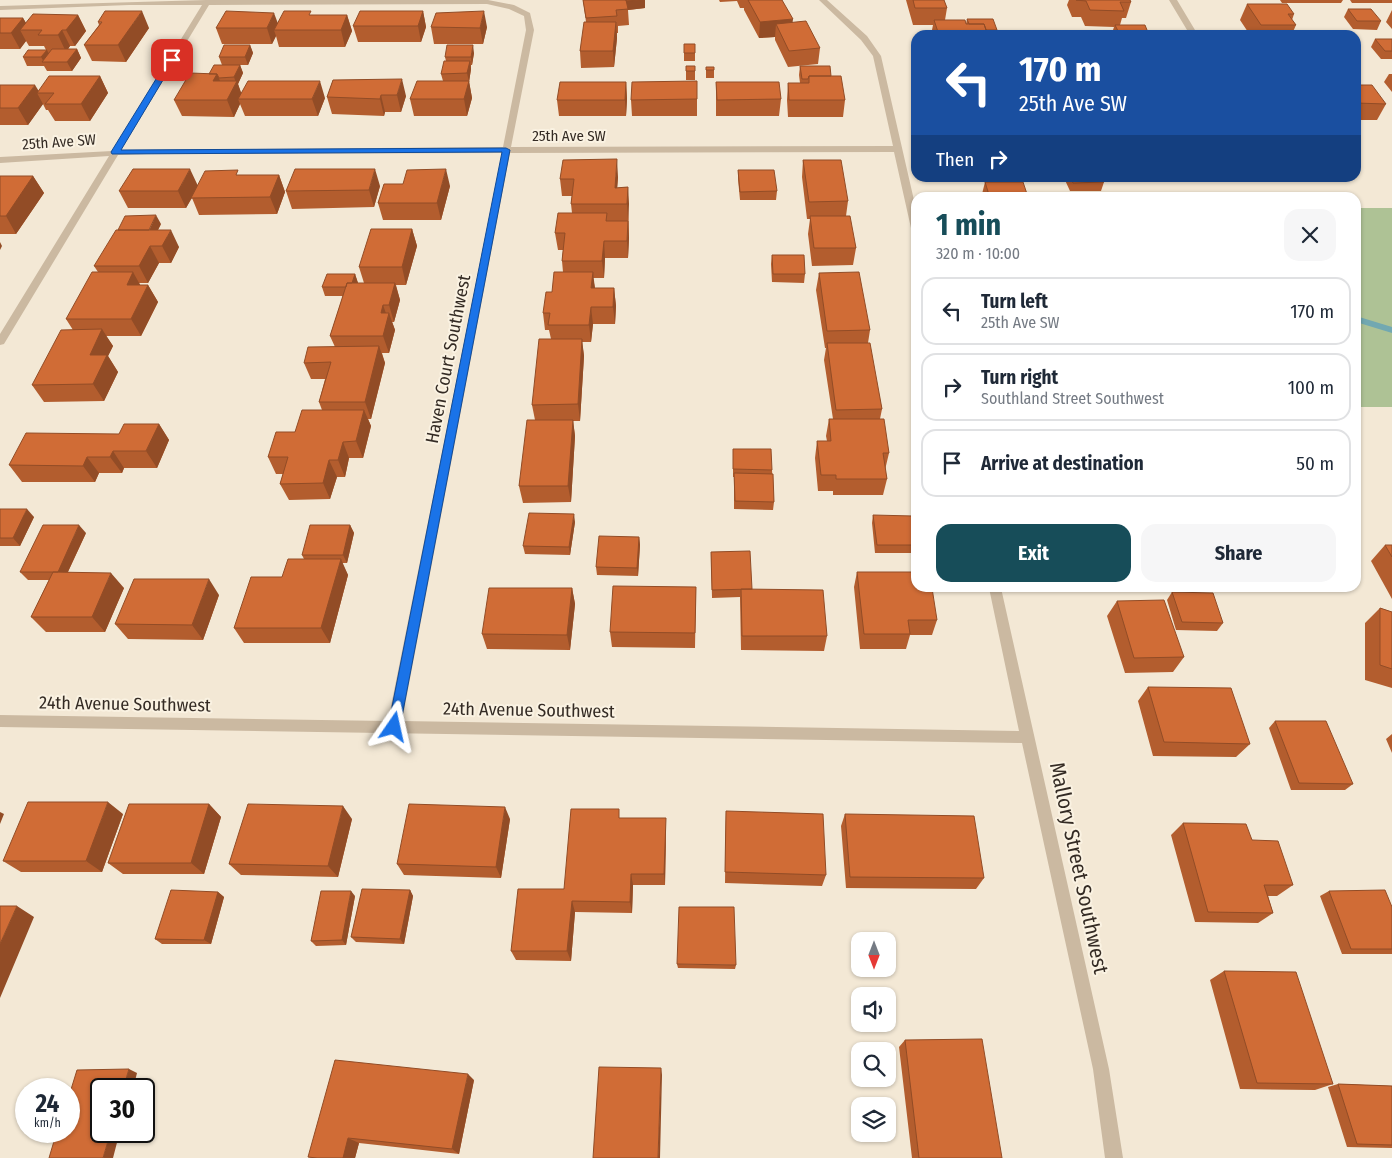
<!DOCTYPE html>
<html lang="en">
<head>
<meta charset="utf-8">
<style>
  :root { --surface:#fff; --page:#f6f6f7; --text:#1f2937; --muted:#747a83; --line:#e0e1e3; --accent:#174d59 }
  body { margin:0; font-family:"Fira Sans Condensed",sans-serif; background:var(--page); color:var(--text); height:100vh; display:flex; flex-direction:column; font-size:19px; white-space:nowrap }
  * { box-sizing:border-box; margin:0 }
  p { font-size:16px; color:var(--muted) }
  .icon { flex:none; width:28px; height:28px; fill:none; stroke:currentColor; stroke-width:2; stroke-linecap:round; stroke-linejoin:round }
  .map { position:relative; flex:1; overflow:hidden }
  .details { position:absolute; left:911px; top:192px; width:450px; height:400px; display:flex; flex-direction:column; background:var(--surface); border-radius:15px; box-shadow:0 1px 4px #0004 }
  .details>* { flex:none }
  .banner { position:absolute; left:911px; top:30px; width:450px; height:152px; border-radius:15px; box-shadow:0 1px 4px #0004; background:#1a4fa0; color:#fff; overflow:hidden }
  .needle { width:32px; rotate:180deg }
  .fabs { position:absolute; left:851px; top:932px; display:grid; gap:10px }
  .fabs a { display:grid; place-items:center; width:45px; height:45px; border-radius:10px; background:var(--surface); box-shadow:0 1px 4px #0004; font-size:25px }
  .speed { position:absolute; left:15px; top:1078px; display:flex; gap:10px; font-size:25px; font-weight:700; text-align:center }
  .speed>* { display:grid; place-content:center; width:65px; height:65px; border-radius:50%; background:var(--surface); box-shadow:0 1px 4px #0004; line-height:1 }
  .speed small { font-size:12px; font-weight:400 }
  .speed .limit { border:2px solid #111; border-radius:8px; background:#fff; color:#111 }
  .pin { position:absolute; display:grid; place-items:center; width:42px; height:42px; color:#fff; margin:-21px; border-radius:10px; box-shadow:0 2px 8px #0006 }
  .me { position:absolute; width:55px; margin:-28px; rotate:11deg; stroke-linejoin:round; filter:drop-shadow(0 0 4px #0008) }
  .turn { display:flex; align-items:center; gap:18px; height:105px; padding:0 25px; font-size:22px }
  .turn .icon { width:65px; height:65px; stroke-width:2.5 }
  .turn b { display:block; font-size:35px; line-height:42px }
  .then { display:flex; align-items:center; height:48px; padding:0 25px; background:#0003; gap:10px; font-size:19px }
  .round { display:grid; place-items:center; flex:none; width:52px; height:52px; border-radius:15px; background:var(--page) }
  .overview { display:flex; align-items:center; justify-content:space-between; height:85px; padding:0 25px }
  h1 { font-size:30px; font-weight:700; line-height:38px; color:var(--accent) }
  .cta { display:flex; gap:10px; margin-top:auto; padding:10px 25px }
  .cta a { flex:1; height:58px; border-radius:15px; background:var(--accent); color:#fff; font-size:20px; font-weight:700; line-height:58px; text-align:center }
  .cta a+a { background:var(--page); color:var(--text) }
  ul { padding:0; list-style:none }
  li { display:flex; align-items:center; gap:15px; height:68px; margin:0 10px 8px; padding:0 15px; border:2px solid var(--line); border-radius:15px }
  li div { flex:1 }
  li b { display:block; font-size:19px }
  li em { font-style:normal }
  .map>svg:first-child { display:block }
  .green { fill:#aec295 }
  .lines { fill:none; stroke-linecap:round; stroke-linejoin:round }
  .stream { fill:#72a8b1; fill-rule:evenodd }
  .street { fill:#cbb9a1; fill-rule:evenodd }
  .wall { fill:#b35d2e }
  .shaded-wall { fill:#924c26 }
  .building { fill:#d06c36; stroke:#924c26 }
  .route { fill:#1a73e8; stroke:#114b97 }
  .labels { text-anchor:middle; stroke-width:4; stroke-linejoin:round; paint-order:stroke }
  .far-street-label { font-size:15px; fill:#342b24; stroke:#faf2e2 }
  .street-label { font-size:18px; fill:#342b24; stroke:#faf2e2 }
  .near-street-label { font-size:21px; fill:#342b24; stroke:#faf2e2 }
</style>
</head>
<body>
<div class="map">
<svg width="1392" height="1158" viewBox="0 0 1392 1158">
  <rect width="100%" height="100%" fill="#f3e8d5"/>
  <!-- green -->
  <path class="green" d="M1356 208H1392V407H1356Z"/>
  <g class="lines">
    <!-- stream -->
    <path class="stream" d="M1356 316 1392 327V333L1356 322Z"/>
    <!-- street -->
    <path class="street" d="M206 0H488L514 5 530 13 534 30 511 147 893 146 873 56 861 40 819 0H827L867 36 881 56 916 209V231L911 228 894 152 510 153 402 721 1019 731 989 588H1001L1109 1069 1123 1158H1105L1093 1069 1022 743 0 727V715L388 721 502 153 147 154 118 155 4 344 0 345V334L109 156 0 163V157L112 151 202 5H129L0 10V6ZM487 4 509 9 524 16 526 30 503 147 121 150 209 5Z
      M1169 0H1177L1198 35H1190Z"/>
  </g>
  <!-- wall -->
  <path class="wall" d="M583 0H645V8L628 10 629 25 618 26V33H617V38L614 67 581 68 580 51 586 22Z
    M719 0H782L792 22 820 48 818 64 788 67 775 40V37L759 38 744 10V8H740L737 1 720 2Z
    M906 0H944L947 8 945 20 966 24 967 19 997 30 996 35H931L933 25H913Z
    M1069 0H1130L1131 2 1126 18H1122L1120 25 1149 35H1109L1110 33H1112L1114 27 1085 26 1081 17H1072L1067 5Z
    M1280 0H1343L1341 3H1282Z
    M1350 0H1392V3H1352Z
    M1247 4 1294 14 1292 20 1296 25 1292 34 1314 35H1250L1240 20Z
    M1348 9 1381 21 1377 30 1353 29 1344 17Z
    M1392 10V29L1386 22Z
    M423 11 426 27 421 42H358L353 26Z
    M78 15 86 31 75 46H70L68 49H77L81 58 72 71H47L44 66H27L23 57 46 50 44 46H29L26 41 20 49H0V18H23L26 23Z
    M312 15H347L352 31 345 47H279L276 36 272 44H222L216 28 278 23Z
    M98 22 149 28 126 62 92 61 84 45 99 25Z
    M431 27H487L483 44H434Z
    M1375 39H1392V59H1381L1371 47Z
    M684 44H695V61H684Z
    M250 45 253 53 248 65H240L243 73 238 84 241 93 325 98 318 116H245L240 104 234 117 182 116 174 100 222 65 219 57Z
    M474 53 472 65H471V69L469 82 472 98 467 116H414L410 99 443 81 441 74 446 61 445 57Z
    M686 66H695V80H686Z
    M800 66 831 76 845 100 843 117H788L787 100 788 83H800L799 75Z
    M706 67H714V78H706Z
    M1389 74H1392V92L1384 82Z
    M100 76 108 93 90 121H55L48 110H46L43 104 28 125H0V85L39 91Z
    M333 80 406 96 401 112H385L384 116 332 114 327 97Z
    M697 81V116H632L631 100Z
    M626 82 627 99 626 116H559L557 100Z
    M716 82 781 99 779 116H716Z
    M1356 85 1386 104 1377 120H1356Z
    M803 160 848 201 846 216 856 248 853 265 812 266 808 234 810 219H807L802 177Z
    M738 170 777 191 776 200H740L738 179Z
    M240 175H279L285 192 277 214 199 215 192 198 186 208H128L119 191 198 185Z
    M0 176H33L44 193 16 234H0Z
    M618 177 617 188 628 187 629 238 628 258H605L604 278H593L595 288H614L616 306 615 324H593L591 342H582L584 356 580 421H573L575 436 571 502 523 503 519 486 535 420 532 405 551 339 549 330H545L543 313 552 292 563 272 562 261 563 250H558L555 233 572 213 571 204 572 196H562L560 179Z
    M974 178H1029L974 179Z
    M1064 178H1102L1104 182 1101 191H1070Z
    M985 182 1028 197H1042L981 198Z
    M403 184 450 186 441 220H383L378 203Z
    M380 186 374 207 292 209 286 191Z
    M161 224 158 230 179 247 171 263H159L148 283H139L140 285H148L158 302 141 336H106L113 346 108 356 118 372 104 401 44 402 32 385 73 330 66 319 98 272 94 266Z
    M412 229 417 246 406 285H396L400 300 394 322H392L395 330 389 353H382L385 363 371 419H368L371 426 363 458H349L345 477H337L330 499 289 500 280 484 283 474H276L268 457 295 432 322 410 319 402 325 379H311L304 363 335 347 330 336 343 296H325L322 287 355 274 358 283H364L359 267Z
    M772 255 805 274 804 283 772 282 771 264Z
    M819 273 870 330 868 343 882 409 880 419 889 453 885 470 887 479 883 495H833V491H818L815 458 817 441H827L826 436 829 419H833L824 360 826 348H825L816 290Z
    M159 424 169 440 157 468H124L122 473H99L95 482H22L9 465 119 434Z
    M733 449 772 470 774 502 773 510 734 509V477H733Z
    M0 509 34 517 20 546H0Z
    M873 515 916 535V551L915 553H875L872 523Z
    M575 522 570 555 525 554 523 546Z
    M350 525 354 533 347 563H342L348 575 330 643H244L234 628 282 577 304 559 302 555Z
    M86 533 68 572 124 588 105 632H46L31 617 49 580H28L20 572Z
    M639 537 640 545 638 576 597 575 596 567Z
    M1385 545H1392V599L1371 561Z
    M711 552 752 589 827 636 824 651 741 650 740 597 712 598Z
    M857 572 937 620 932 635H910L906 649H860L854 587Z
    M696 587 695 648 612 647 610 632Z
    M572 588 575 604 570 650 487 649 482 634Z
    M1172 592 1223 623 1217 631 1176 630 1167 600Z
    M219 595 203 640 128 639 115 624Z
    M1117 601 1184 657 1173 672 1125 673 1107 616Z
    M1380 608 1392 612V688L1365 680V623Z
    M1148 687 1250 744 1236 757 1153 756 1138 701Z
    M1275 721 1353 784 1345 790H1291L1269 728Z
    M1392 734V753L1386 739Z
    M209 804 221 817 204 874H123L108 863Z
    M726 811 826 875 822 886 725 883Z
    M123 814 102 872H21L3 861Z
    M845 814 984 878 976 889 846 888 841 826Z
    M620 818 666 830 665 885H633L632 913 575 912 571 961 516 960 511 951 564 889Z
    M352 819 338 877 241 875 229 864Z
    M510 819 501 878 404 875 397 864Z
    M1183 823 1252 840 1293 885 1277 896H1268L1273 913 1258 923 1195 922 1171 835Z
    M410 890 413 896 404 944 356 942 351 937Z
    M1329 891 1392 907V954H1342L1320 896Z
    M218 892 224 897 211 944H162L155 939Z
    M355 896 346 945 316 946 311 941Z
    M677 964 736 965 735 969 678 968Z
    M1224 971 1333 1084 1315 1090 1240 1089 1210 980Z
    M905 1040 1002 1158H912L899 1047Z
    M474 1080 459 1154 359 1143 355 1158H311L308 1157Z
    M1338 1084 1392 1086V1148L1347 1147 1328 1087Z"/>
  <!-- shaded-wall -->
  <path class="shaded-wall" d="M640 0H645V8L628 10 618 2Z
    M142 11 149 28 126 62 118 45Z
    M423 11 426 27 421 42 418 26Z
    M484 11 487 27 483 44 480 28Z
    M274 13 280 29 274 30 276 36 272 44 267 28Z
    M78 15 86 31 75 46 66 30Z
    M347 15 352 31 345 47 341 30Z
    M23 18 30 30H20L26 41 20 49 11 33Z
    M793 19 791 35 776 24 775 37 759 38 760 22Z
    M616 22 617 38 614 67 613 51Z
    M62 30 70 46 66 52 58 35Z
    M250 45 253 53 248 65 245 57Z
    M473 45 474 53 472 65 471 57Z
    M77 49 81 58 72 71 67 62Z
    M47 50 51 58 44 62 41 57Z
    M470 61 471 69 469 82 467 73Z
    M240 65 243 73 238 84 243 98 238 99 240 104 234 117 227 100 236 83 234 77Z
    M217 74 224 90 213 81Z
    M100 76 108 93 90 121 81 104Z
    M402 79 406 96 401 112 397 95Z
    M320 81 325 98 318 116 312 99Z
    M469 81 472 98 467 116 464 99Z
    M626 82 627 99 626 116 625 100Z
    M35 85 40 93H37L43 104 28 125 18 108Z
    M381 95 385 112 384 116 380 99Z
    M1360 146 1356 152V147Z
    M617 159 618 177 616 205 615 188Z
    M190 169 198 186 186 208 178 191Z
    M375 169 380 186 374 207 369 190Z
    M446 169 450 186 441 220 437 203Z
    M279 175 285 192 277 214 270 197Z
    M33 176 44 193 16 234 6 216Z
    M628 187 629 204 628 221 627 204Z
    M156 215 161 224 152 241 148 233Z
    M628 221 629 238 628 258 627 241Z
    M412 229 417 246 406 285 402 267Z
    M171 230 179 247 171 263 162 246Z
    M604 241 605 258 604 278 602 261Z
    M0 242 2 246 0 250Z
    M150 246 159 263 148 283 139 266Z
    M133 272 143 290 127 285Z
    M593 272 595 289 591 288Z
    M355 274 358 283 354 296 351 287Z
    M395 283 400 300 394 322 389 305Z
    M148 285 158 302 141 336 131 319Z
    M614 288 616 306 615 324 613 307Z
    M383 305 388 319 389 313 395 330 389 353 383 336 381 313Z
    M591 307 593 324 591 342 589 325Z
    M102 329 113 346 108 356 118 372 104 401 93 384 90 355Z
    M582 339 584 356 580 421 578 404Z
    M379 346 385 363 371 419 365 402Z
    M364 410 371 426 363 458 356 441Z
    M573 420 575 436 571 502 568 486Z
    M159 424 169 440 157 468 146 451Z
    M343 442 349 458 345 477 338 460Z
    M113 451 124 468 122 473 110 457Z
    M87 457 99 473 95 482 83 466Z
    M329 460 337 477 330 499 323 483Z
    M27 509 34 517 20 546 13 538Z
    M574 514 575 522 570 555 569 547Z
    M79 525 86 533 64 580 58 572Z
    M350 525 354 533 347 563 343 555Z
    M639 537 640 545 638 576 637 568Z
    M341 559 348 575 330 643 321 628Z
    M111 573 124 588 105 632 92 617Z
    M209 579 219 595 203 640 192 625Z
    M572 588 575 604 570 650 567 635Z
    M108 802 123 814 102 872 86 861Z
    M209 804 221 817 204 874 191 863Z
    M343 806 352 819 338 877 328 866Z
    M505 807 510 819 501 878 496 867Z
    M0 812 4 814 0 824Z
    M666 818V830L665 885 664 874Z
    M631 874 633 885 632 913 630 902Z
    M410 890 413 896 404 944 400 939Z
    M351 891 355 896 346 945 342 940Z
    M218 892 224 897 211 944 204 940Z
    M572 901 575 912 571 961 567 951Z
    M17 906 34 917 0 998V944Z
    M661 1068 662 1075 660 1158H658Z
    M129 1069 137 1073 133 1089H123Z
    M468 1074 474 1080 459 1154 452 1149Z
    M111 1131H120L113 1158H103Z
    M348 1138 359 1143 355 1158H343Z"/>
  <!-- building -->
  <path class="building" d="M583 0H626L628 9 616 10 617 16 586 18Z
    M626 0H640L626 1Z
    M748 0H782L793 19 760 22Z
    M913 0H944L947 8H915Z
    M1076 0H1130L1131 2H1120L1124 11 1090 10 1086 1Z
    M1247 4H1287L1294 14H1288L1296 25H1261Z
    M1348 9H1371L1381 21H1357Z
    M105 11H142L118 45H84L102 22H98Z
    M226 11 274 13 267 28H216Z
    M284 11H311L309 15H347L341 30H274Z
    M360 11H423L418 26H353Z
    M484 11 480 28 431 27 436 13Z
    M33 14 78 15 66 30H62L58 35H38L42 30H20Z
    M0 18H23L11 33H0Z
    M967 19H993L997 30H986L984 24H969Z
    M934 20H965L966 24H984L988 35H939Z
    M806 21 820 48 789 51 776 24Z
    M584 22H616L613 51H580Z
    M1115 25H1145L1149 35H1110V33H1119Z
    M1267 34H1313L1314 35H1268Z
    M1375 39H1392V51H1385Z
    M684 44H695V53H684Z
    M224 45H250L245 57H219Z
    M447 45H473L471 57H445Z
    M52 49H77L67 62H42Z
    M28 50H47L41 57H23Z
    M444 61H470L467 73 441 74Z
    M214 65H240L234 77 219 78 217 74H209Z
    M686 66H695V71H686Z
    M800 66H830L831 76H809L808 79H802Z
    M706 67H714V70H706Z
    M190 73 217 74 213 81H237L227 100H174Z
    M49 76H100L81 104H45L54 93H37Z
    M809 76H841L845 100H789L788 83H809Z
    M402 79 397 95H381L380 99 327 97 333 80Z
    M248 81H320L312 99H238Z
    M417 81H469L464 99H410Z
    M697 81V99L631 100 632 82Z
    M560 82H626L625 100H557Z
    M716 82H779L781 99 717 100Z
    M0 85H35L18 108H0Z
    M1356 85H1372L1386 104 1356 103Z
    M617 159 615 188 628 187 627 204H571L574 179H560L563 160Z
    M803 160H841L848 201 809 202Z
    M133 169H190L178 191H119Z
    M295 169H375L369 190 286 191Z
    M446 169 437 203H378L384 184H403L407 170Z
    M238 170 236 175H279L270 197 191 198 205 171Z
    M738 170H774L777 191 740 192Z
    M0 176H33L6 216H0Z
    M1071 178H1102L1104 182 1073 183Z
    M985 182H1023L1028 197 1042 198H990Z
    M558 213H607L606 221H628L627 241H604L602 261H562L565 233H555Z
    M156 215 149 230H118L125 216Z
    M810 216H850L856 248H814Z
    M371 229H412L402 267H359Z
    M116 230H171L162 246H150L139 266H94Z
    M772 255H804L805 274H773Z
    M92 272H133L127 285H148L131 319H66Z
    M554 272H593L591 288H614L613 307H591L589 325H548L550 313H543L546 292H552Z
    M859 272 870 330 827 331 819 273Z
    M327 274H355L352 283H347L346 287H322Z
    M347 283H395L389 305H383L381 313H389L383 336H330Z
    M102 329 90 355H107L93 384 32 385 61 330Z
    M539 339H582L578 404 532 405Z
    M827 343H870L882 409 836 410Z
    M379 346 365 402H319L331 362 304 363 308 347Z
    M302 410H364L356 441 343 442 338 460H329L323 483 280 484 288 457H268L276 432H295Z
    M829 419H884L889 453H883L887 479H836V475H821L817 441H831Z
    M527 420H573L568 486H519Z
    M124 424H159L146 451H113L110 457H87L83 466 9 465 26 433 119 434Z
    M733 449H771L772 470 733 469Z
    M734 473 773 474 774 502 735 501Z
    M0 509H27L13 538H0Z
    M529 513 574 514 569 547 523 546Z
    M873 515 913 516 916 535V545H877Z
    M43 525H79L58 572H20Z
    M310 525H350L343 555H302Z
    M599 536 639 537 637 568 596 567Z
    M1385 545H1392V557Z
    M750 551 752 589 712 590 711 552Z
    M288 559H341L321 628H234L251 577H282Z
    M53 572 111 573 92 617H31Z
    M857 572H916V588H932L937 620H908L910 634H864Z
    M134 579H209L192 625 115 624Z
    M613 586 696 587 695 633 610 632Z
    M489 588H572L567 635 482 634Z
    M741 589 823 590 827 636H742Z
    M1172 592 1213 593 1223 623 1182 622Z
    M1164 600 1184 657 1134 658 1117 601Z
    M1380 608 1392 612V669L1380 665Z
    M1148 687 1231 688 1250 744 1164 742Z
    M1275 721H1326L1353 784 1299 783Z
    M28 802H108L86 861H3Z
    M129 804H209L191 863H108Z
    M248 804 343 806 328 866 229 864Z
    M409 804 505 807 496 867 397 864Z
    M571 809H619V818H666L664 874H631L630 902 572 901 567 951H511L518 889H564Z
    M726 811 823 814 826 875 725 872Z
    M845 814 974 816 984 878 850 877Z
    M1183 823 1246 824 1252 840 1278 841 1293 885H1264L1273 913 1208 912Z
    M362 889 410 890 400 939 351 937Z
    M171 890 218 892 204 940 155 939Z
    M1385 890 1392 907V949H1351L1329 891Z
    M321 891H351L342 940 311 941Z
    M0 906H17L0 944Z
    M679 907H734L736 965 677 964Z
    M1224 971 1296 972 1333 1084 1257 1083Z
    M982 1039 1002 1158H919L905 1040Z
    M335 1060 468 1074 452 1149 348 1138 343 1158H317L308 1157Z
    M599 1067 661 1068 658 1158H593Z
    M129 1069 123 1089H101V1131H111L103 1158H49L57 1131H69V1096L77 1070Z
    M1338 1084 1392 1086V1145L1357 1144Z"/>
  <!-- route -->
  <path class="route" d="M169 58 175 60 121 150 506 148 510 150 400 727 394 733 388 727 502 152 112 154 111 152Z"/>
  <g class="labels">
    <!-- far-street labels -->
    <g class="far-street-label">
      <text x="569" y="141">25th Ave SW</text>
      <text transform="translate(59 142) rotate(-4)" y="5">25th Ave SW</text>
    </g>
    <!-- street labels -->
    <g class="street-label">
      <text transform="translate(448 359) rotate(-79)" y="6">Haven Court Southwest</text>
      <text transform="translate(125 704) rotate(1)" y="6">24th Avenue Southwest</text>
      <text transform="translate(529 710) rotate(1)" y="6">24th Avenue Southwest</text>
    </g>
    <!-- near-street labels -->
    <g class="near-street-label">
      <text transform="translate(1079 868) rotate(78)" y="7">Mallory Street Southwest</text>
    </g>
  </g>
</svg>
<div class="fabs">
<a><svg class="needle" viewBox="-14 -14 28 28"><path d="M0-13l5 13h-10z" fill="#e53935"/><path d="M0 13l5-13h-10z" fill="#747a83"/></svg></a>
<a><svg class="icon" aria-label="sound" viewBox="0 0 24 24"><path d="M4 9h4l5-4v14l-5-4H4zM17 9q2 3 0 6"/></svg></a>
<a><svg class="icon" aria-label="search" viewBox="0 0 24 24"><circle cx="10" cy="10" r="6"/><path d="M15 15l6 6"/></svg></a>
<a><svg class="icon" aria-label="layers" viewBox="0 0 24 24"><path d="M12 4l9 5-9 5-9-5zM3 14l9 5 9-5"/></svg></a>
</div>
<div class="speed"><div>24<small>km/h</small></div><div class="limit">30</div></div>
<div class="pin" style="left:172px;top:60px;background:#d93025"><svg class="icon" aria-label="arrive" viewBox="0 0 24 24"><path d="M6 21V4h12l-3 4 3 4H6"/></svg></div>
<svg class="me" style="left:394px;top:727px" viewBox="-20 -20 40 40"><path d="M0-17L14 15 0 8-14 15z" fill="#1a73e8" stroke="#fff" stroke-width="4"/></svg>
<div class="banner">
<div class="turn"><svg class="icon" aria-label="left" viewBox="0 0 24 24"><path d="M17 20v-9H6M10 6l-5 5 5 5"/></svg><div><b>170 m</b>25th Ave SW</div></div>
<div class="then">Then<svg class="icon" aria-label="right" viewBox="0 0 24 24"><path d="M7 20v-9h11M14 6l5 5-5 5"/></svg></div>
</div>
<section class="details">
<div class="overview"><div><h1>1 min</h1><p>320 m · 10:00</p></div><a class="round"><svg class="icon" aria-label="close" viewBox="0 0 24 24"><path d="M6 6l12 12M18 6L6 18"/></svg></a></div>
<ul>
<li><svg class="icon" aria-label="left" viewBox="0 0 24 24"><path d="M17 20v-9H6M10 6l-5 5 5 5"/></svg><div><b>Turn left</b><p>25th Ave SW</p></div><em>170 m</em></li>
<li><svg class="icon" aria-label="right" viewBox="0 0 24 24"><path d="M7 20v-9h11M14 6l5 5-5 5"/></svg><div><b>Turn right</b><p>Southland Street Southwest</p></div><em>100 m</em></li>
<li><svg class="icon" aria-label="arrive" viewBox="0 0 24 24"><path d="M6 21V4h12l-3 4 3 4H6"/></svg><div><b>Arrive at destination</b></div><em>50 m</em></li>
</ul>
<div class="cta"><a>Exit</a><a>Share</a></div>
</section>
</div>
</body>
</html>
